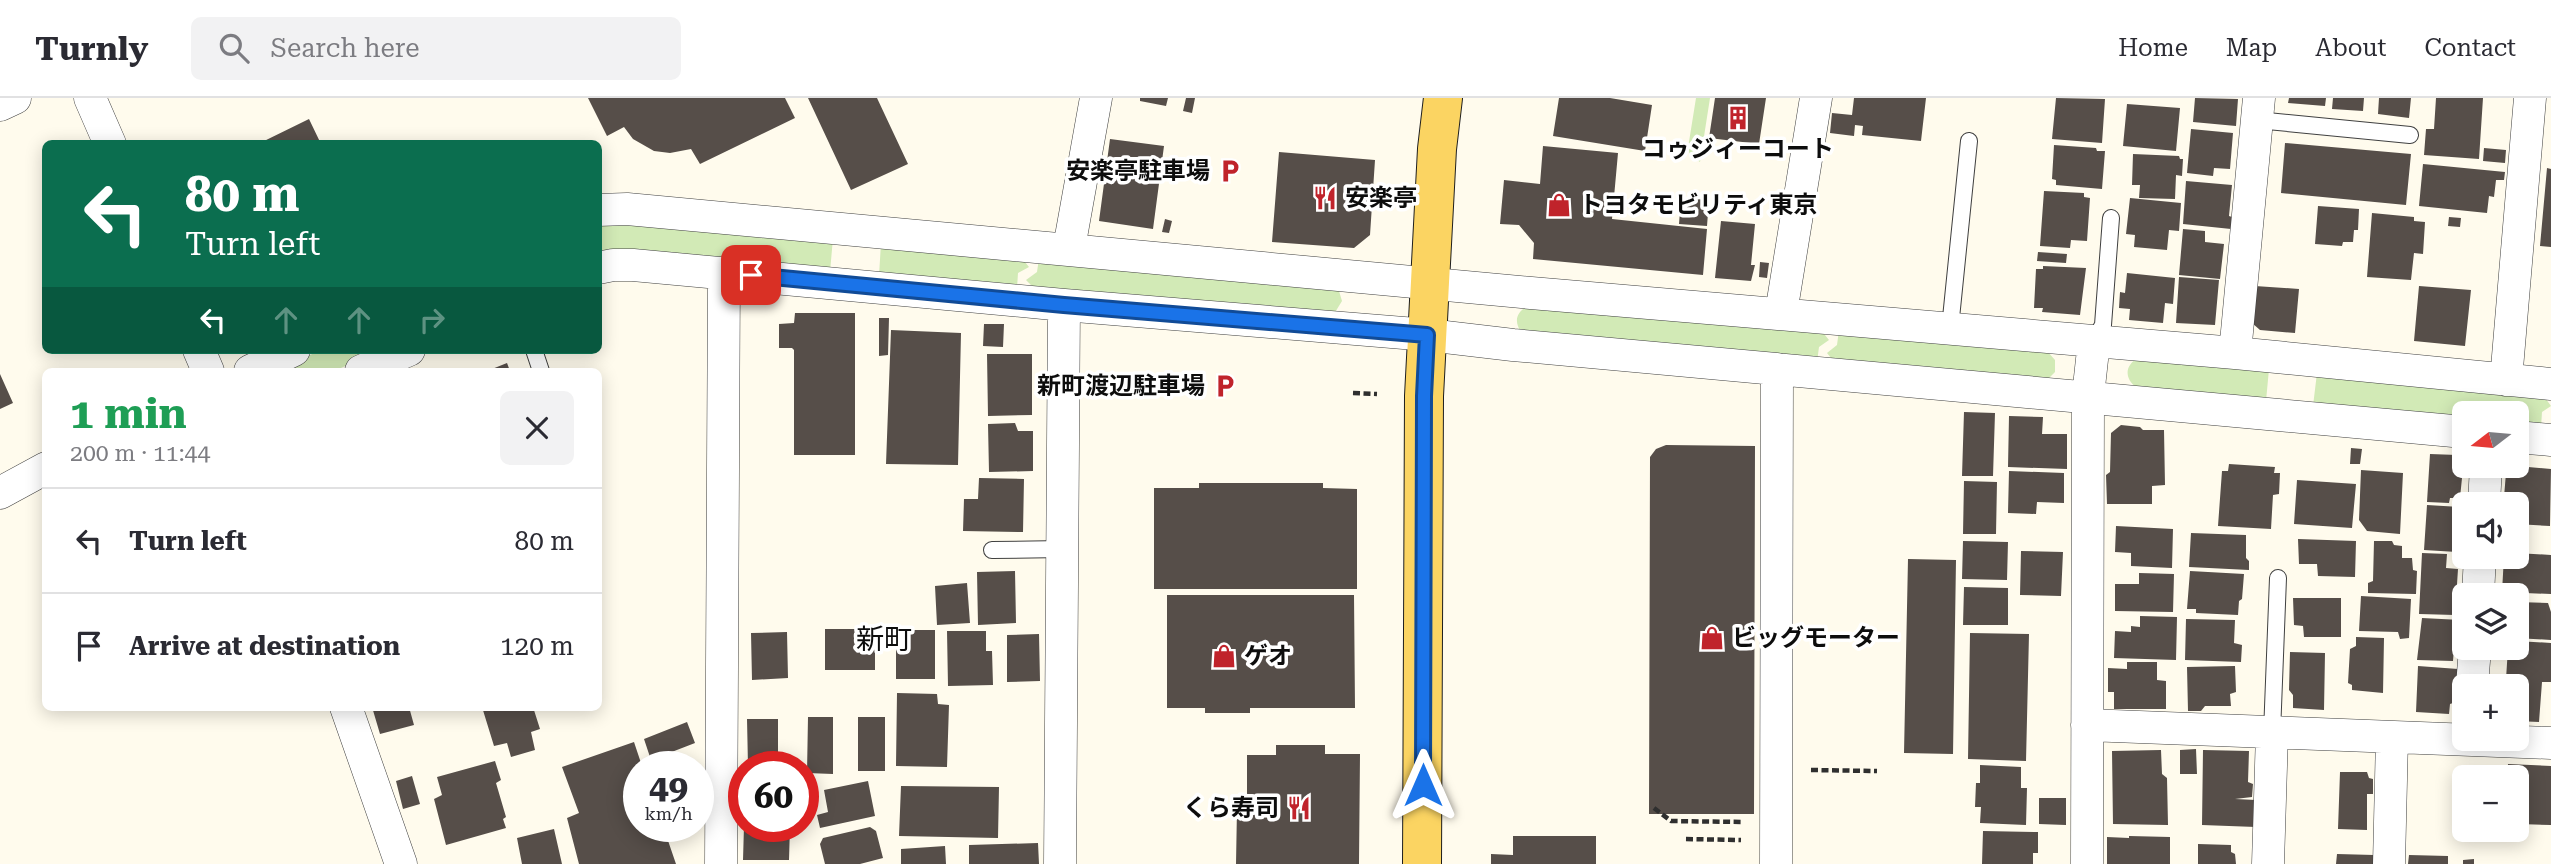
<!DOCTYPE html>
<html lang="en">
<head>
<meta charset="utf-8">
<style>
  :root { --surface:#fff; --page:#f2f2f3; --text:#2b2b33; --muted:#7c7c81; --line:#e1e1e2 }
  body { margin:0; font-family:"Roboto Serif","Noto Sans JP",serif; background:var(--page); color:var(--text); height:100vh; display:flex; flex-direction:column; font-size:26px; white-space:nowrap }
  * { box-sizing:border-box; margin:0 }
  p { font-size:23px; color:var(--muted) }
  .icon { flex:none; width:38px; height:38px; fill:none; stroke:currentColor; stroke-width:2; stroke-linecap:round; stroke-linejoin:round }
  .map { position:relative; flex:1; overflow:hidden }
  .details { position:absolute; left:42px; top:270px; width:560px; height:343px; display:flex; flex-direction:column; background:var(--surface); border-radius:10px; box-shadow:0 4px 18px #0003 }
  .details>* { flex:none }
  .guide { position:absolute; left:42px; top:42px; width:560px; height:214px; border-radius:10px; box-shadow:0 4px 18px #0003; background:#0b6e4f; color:#fff; overflow:hidden }
  .needle { width:46px; rotate:254deg }
  .controls { position:absolute; left:2452px; top:303px; display:grid; gap:14px }
  .controls a { display:grid; place-items:center; width:77px; height:77px; border-radius:10px; background:var(--surface); box-shadow:0 4px 18px #0003; font-size:35px }
  .speed { position:absolute; left:623px; top:653px; display:flex; gap:14px; font-size:35px; font-weight:700; text-align:center }
  .speed>* { display:grid; place-content:center; width:91px; height:91px; border-radius:50%; background:var(--surface); box-shadow:0 4px 18px #0003; line-height:1 }
  .speed small { font-size:18px; font-weight:400 }
  .speed .limit { border:10px solid #d22; background:#fff; color:#111 }
  .pin { position:absolute; display:grid; place-items:center; width:60px; height:60px; color:#fff; margin:-30px; border-radius:14px; box-shadow:0 4px 10px #0006 }
  .me { position:absolute; width:77px; margin:-38px; rotate:0deg; stroke-linejoin:round; filter:drop-shadow(0 0 5px #0008) }
  .turn { display:flex; align-items:center; gap:24px; height:147px; padding:0 28px; font-size:32px }
  .turn .icon { width:91px; height:91px; stroke-width:2.5 }
  .turn b { display:block; font-size:49px; line-height:60px }
  .lanes { display:flex; align-items:center; height:66px; padding:0 28px; background:#0003; justify-content:center; gap:35px; direction:ltr }
  .lanes .off { opacity:.35 }
  .round { display:grid; place-items:center; flex:none; width:74px; height:74px; border-radius:10px; background:var(--page) }
  .headline { display:flex; align-items:center; justify-content:space-between; height:119px; padding:0 28px }
  h1 { font-size:42px; font-weight:700; line-height:52px; color:#1e9e55 }
  ul { padding:0; list-style:none }
  li { display:flex; align-items:center; gap:21px; height:105px; padding:0 28px; border-top:2px solid var(--line) }
  li div { flex:1 }
  li b { display:block; font-size:26px }
  li em { font-style:normal }
  header { display:flex; align-items:center; gap:42px; box-sizing:border-box; height:98px; padding:0 35px; background:var(--surface); border-bottom:2px solid var(--line) }
  header strong { font-size:33px }
  nav { display:flex; gap:38px; margin-inline-start:auto; font-size:24px }
  .search { width:490px; height:63px; background:var(--page); display:flex; align-items:center; gap:18px; box-sizing:border-box; padding:0 24px; border-radius:10px; color:var(--muted); font-size:26px }
  .map>svg:first-child { display:block }
  .green { fill:#d2eab6 }
  .building { fill:#564e49 }
  .lines { fill:none; stroke-linecap:round; stroke-linejoin:round }
  .lane-casing { stroke:#404040; stroke-width:18 }
  .street-casing { stroke:#404040; stroke-width:33 }
  .primary-casing { stroke:#1e1e1e; stroke-width:40 }
  .path { stroke:#2f2f2f; stroke-width:4.5; stroke-dasharray:7 3.5; stroke-linecap:butt }
  .lane { stroke:#fff; stroke-width:16 }
  .street { stroke:#fff; stroke-width:32 }
  .primary { stroke:#fbd462; stroke-width:38 }
  .route-casing { stroke:#114b97; stroke-width:18 }
  .route { stroke:#1a73e8; stroke-width:12 }
  .labels { text-anchor:middle; stroke-width:7; stroke-linejoin:round; paint-order:stroke }
  .poi-label { font-size:24px; font-weight:bold; fill:#0d0d0d; stroke:#fff; text-anchor:start }
  .quarter-label { font-size:28px; fill:#0d0d0d; stroke:#fff }
</style>
</head>
<body>
<header>
<strong>Turnly</strong>
<div class="search"><svg class="icon" aria-label="search" viewBox="0 0 24 24"><circle cx="10" cy="10" r="6"/><path d="M15 15l6 6"/></svg>Search here</div>
<nav><a>Home</a><a>Map</a><a>About</a><a>Contact</a></nav>
</header>
<div class="map">
<svg width="2551" height="766" viewBox="0 0 2551 766">
  <rect width="100%" height="100%" fill="#fffbed"/>
  <!-- green -->
  <path class="green" d="M1696 0H1710L1700 64 1690 57 1688 50Z
    M598 124 833 140 830 174 599 156Z
    M881 145 1020 158 1029 169 1018 175 1017 190 879 178Z
    M1039 160 1339 193 1342 203 1334 216 1036 192 1026 182 1037 174Z
    M1527 208 1820 231 1829 242 1819 249 1817 264 1521 234C1514 223 1516 215 1527 208Z
    M1839 232 2047 253 2055 262V274L2046 283 1836 266 1827 255 1837 247Z
    M320 252H382L334 273H279Z
    M2138 260 2269 271 2266 303 2136 289C2124 280 2125 267 2138 260Z
    M2317 275 2543 297 2551 308 2542 314 2541 329 2517 326 2516 315H2464V322L2313 308Z"/>
  <!-- building -->
  <path class="building" d="M588 0H785L795 20 700 66 691 51 670 55 654 53 633 41 624 29 607 38Z
    M808 0H877L908 66 851 92Z
    M1140 0H1168L1166 8 1140 3Z
    M1186 0H1195L1192 15 1183 13Z
    M1559 0H1610L1652 7 1645 53 1553 38Z
    M1715 0H1766L1759 46 1709 40Z
    M1854 0H1926L1921 43 1862 37 1863 28 1855 27 1854 38 1830 35 1832 15 1852 17Z
    M2056 0 2105 1 2102 45 2052 41Z
    M2195 0 2238 1 2236 28 2193 24Z
    M2289 0H2326L2325 8 2288 5Z
    M2333 0H2364L2363 13 2332 11Z
    M2379 0H2411L2409 20 2378 16Z
    M2436 0H2483L2479 61 2424 57 2426 31H2434Z
    M2127 6 2180 10 2176 53 2123 48Z
    M309 21 321 46H258Z
    M2191 31 2233 35 2230 71 2214 70 2213 78 2187 75Z
    M1110 41 1164 48 1153 131 1099 123Z
    M2285 45 2411 56 2406 107 2281 95Z
    M2054 47 2096 50 2097 53H2105L2102 91 2056 87V82L2052 81Z
    M1543 48 1618 55 1612 121 1707 131 1703 177 1533 161 1534 145 1519 127 1500 126 1504 82 1540 86Z
    M2484 50 2506 52 2505 65 2483 63Z
    M1279 54 1375 62 1370 137 1354 150 1272 144Z
    M2133 56 2179 58 2180 61H2183L2182 78 2176 77 2175 101 2139 100 2140 87H2132Z
    M2423 66 2505 74 2504 82H2496L2494 99 2489 98 2487 115 2419 108Z
    M2547 70 2551 71V149L2540 148Z
    M2186 83 2232 87 2229 118 2232 119 2231 131 2183 126Z
    M2044 93 2084 95V99L2090 100 2087 143 2071 142 2070 150 2040 148Z
    M1681 100 1709 102 1707 128 1679 126Z
    M2130 100 2181 105 2179 133 2169 132 2167 152 2134 149 2135 137 2126 136Z
    M2318 108 2359 111 2358 132H2354L2353 144H2343L2342 148 2315 146Z
    M2372 115 2414 119V123L2425 124 2423 156 2414 155 2411 182 2367 179Z
    M2449 119 2461 120 2460 129 2448 128Z
    M1165 121 1172 123 1169 135 1162 134Z
    M1721 123 1755 126 1751 167H1755L1751 183 1715 180Z
    M2183 131 2205 133V144L2224 146 2220 181 2179 177Z
    M2038 154 2067 156 2066 165 2037 163Z
    M1760 164 1769 165 1767 180 1759 179Z
    M2043 168 2086 170 2080 217 2042 214 2043 210H2034L2036 171H2043Z
    M2127 175 2175 180 2173 206 2165 205 2163 225 2129 222 2130 211 2119 210 2120 194 2125 195Z
    M2179 179 2219 182 2215 227 2176 225Z
    M2255 188 2299 191 2295 235 2260 232 2252 225Z
    M2419 188 2471 192 2465 248 2414 243Z
    M795 215H855V357H794V252L792 250H779V226L794 225Z
    M879 220H889L888 257 879 258Z
    M984 226H1004L1003 249 983 248Z
    M891 232 961 235 958 367 886 366Z
    M987 256H1032V317L988 318Z
    M507 265 510 273H487Z
    M0 276 13 305 0 311Z
    M1964 314 1995 315 1993 378H1962Z
    M2009 318 2043 319 2042 336H2067V371L2008 369Z
    M1015 325 1018 333H1033V373L989 374 988 326Z
    M2121 327 2140 329 2143 332H2164L2165 387 2152 388V406H2107L2106 377 2110 374 2111 335Z
    M1666 347 1755 348 1754 716H1649L1650 359 1656 351Z
    M2351 350 2362 351 2360 366H2350Z
    M2430 356 2457 357 2456 378 2462 380 2460 400H2450L2449 405 2427 404Z
    M2229 366 2275 369 2274 375H2280L2279 396 2273 397 2271 431 2218 428 2222 373H2228Z
    M2517 368 2551 371 2550 428 2516 426V406H2497L2498 401 2504 399 2506 375H2516Z
    M2361 372 2403 375 2400 436 2367 433 2359 422Z
    M2009 373 2064 375V405L2037 404 2036 416 2008 415Z
    M979 380 1024 381 1023 434 963 433 964 401H978Z
    M2297 382 2356 386 2352 430 2294 426Z
    M1964 383 1997 384 1996 436H1963Z
    M1199 385H1323V390L1357 391V491H1154V390H1199Z
    M2427 407 2460 409 2457 454 2424 452Z
    M2116 428 2173 431 2172 470 2131 468V455L2115 454Z
    M2191 435 2246 437V460L2249 463V472L2189 469Z
    M2298 441 2356 443 2355 479 2318 478 2317 466H2299Z
    M1963 443 2008 444 2007 482 1962 481Z
    M2374 443H2392L2394 447 2402 448V460H2412L2413 472 2417 473 2416 496 2368 495V485L2373 483Z
    M2021 453 2063 454 2061 498 2020 497Z
    M2422 455 2447 456 2446 470 2458 471 2455 517 2419 516Z
    M2516 455 2551 457V496L2502 494 2504 458H2516Z
    M1908 461 1956 462 1953 656 1904 655Z
    M1015 473 1016 525 978 527 977 474Z
    M2190 473 2244 476 2242 501 2239 503 2238 517 2196 515V511H2187Z
    M2139 475 2174 476 2173 514 2115 513V486H2139Z
    M967 485 970 525 937 527 935 488Z
    M1964 489 2008 490V527H1963Z
    M1167 497H1354L1355 610H1250V615H1205V610H1167Z
    M2361 498 2411 501 2409 540 2400 541 2398 534 2359 533Z
    M2293 500H2341V539H2304L2303 528 2294 527Z
    M2516 504 2548 505 2551 514V542L2516 540Z
    M2140 518 2177 519 2176 562 2114 560 2115 533 2131 534V528L2140 529Z
    M2422 520 2461 522 2459 548 2454 550 2453 563 2417 562Z
    M2186 521 2235 522 2234 545 2242 547 2241 564 2185 562Z
    M825 531H875V572H825Z
    M896 532H935V581H896Z
    M947 533H986V553H992L993 587 948 588Z
    M787 534 788 580 752 582 751 535Z
    M1970 535 2029 536 2026 663 1968 661Z
    M1039 536 1040 583 1007 584V537Z
    M2356 539 2384 540 2383 595 2352 592V587L2348 585 2350 551 2356 548Z
    M2516 543 2551 545V584H2542L2539 624 2516 623V588H2486V580L2506 581 2508 550H2516Z
    M2290 554 2325 555 2324 612 2293 610V597L2289 592Z
    M2127 564H2157V582L2166 583V611H2114V594H2108V570L2127 571Z
    M2235 568 2236 594 2230 596 2231 608H2205L2201 613H2188L2187 569Z
    M2418 568 2458 571 2456 604 2450 606 2449 616 2416 614Z
    M897 595 937 596 938 606 949 607 947 669 896 668Z
    M372 609H409L414 627 380 636Z
    M482 609H533L540 631 531 634 535 652 511 659 507 645 494 648Z
    M808 619H833V676L807 675Z
    M858 619H885V673H858Z
    M747 621H778V668H748Z
    M687 624 695 645 651 662 644 641Z
    M634 644 642 668H639V728H663L676 766H579L567 720 579 715 562 669Z
    M1276 647H1325V656H1360L1359 766H1236L1237 710H1247V657H1276Z
    M2196 651 2197 676H2180V652Z
    M2161 652 2162 676 2167 680 2168 727 2113 726 2112 653Z
    M2203 652 2249 653 2248 684 2253 686 2252 699 2235 701 2256 702V729L2202 727Z
    M495 663 501 682 496 685 506 719 503 721 506 730 446 747 434 701 442 697 437 679Z
    M2508 666 2551 668V727L2519 726 2518 718H2516V679H2507Z
    M1980 667 2021 669V690H2027L2026 727 1980 725 1981 709H1975L1976 685H1980Z
    M2340 674H2367L2369 680 2373 681V696H2367V732L2338 731Z
    M412 678 420 706 403 711 396 683Z
    M868 683 875 718 820 730 817 717 828 714 824 692Z
    M901 688 999 689 998 740 899 738Z
    M2039 700H2066V727L2039 726Z
    M744 728H790L789 762H743Z
    M870 729 876 733 883 760 860 766H825L820 746 823 740Z
    M554 731 562 766H522L517 740Z
    M1983 733 2038 734V755H2033V766H1982Z
    M1513 738H1596V766H1491V756L1513 757Z
    M2129 738 2170 739V766H2107V739L2129 740Z
    M1038 745 1039 766H969V747Z
    M2198 746 2231 747V754L2235 756 2236 766H2198Z
    M945 748 946 766H901V751Z
    M2337 756 2374 757V766H2336Z
    M2409 757 2448 758V766H2408Z
    M2474 761V766H2463V762Z"/>
  <g class="lines">
    <!-- lane casing -->
    <g class="lane-casing">
      <path id="lane" d="M2257 22 2410 37
        M1950 230 1969 43
        M2094 243 2103 227 2111 120
        M534 252 541 273
        M992 452 1063 451
        M2272 635 2278 480"/>
    </g>
    <!-- street casing -->
    <g class="street-casing">
      <path id="street" d="M90 0 110 46
        M0 7 15 0
        M598 112 627 111 1531 195 2235 255 2551 286
        M1069 150 1096 0
        M598 170 613 167H633L1064 207 1428 237 1513 247 2464 334
        M1781 215 1816 0
        M199 252 208 273
        M2235 255 2259 0
        M250 273 294 252
        M361 273 409 252
        M2506 282 2530 0
        M2516 339 2551 342
        M0 395 46 370
        M2484 406 2486 368
        M2478 497 2480 458
        M2472 588 2475 550
        M346 609 401 766
        M2087 627 2551 645
        M721 766 724 175
        M1060 766 1064 207
        M1776 766 1777 271
        M2087 766 2088 298 2094 243
        M2268 766 2272 635
        M2389 766 2392 640"/>
    </g>
    <!-- primary casing -->
    <g class="primary-casing">
      <path id="primary" d="M1422 766 1424 298 1437 51 1443 0"/>
    </g>
    <!-- path -->
    <path class="path" d="M1353 295 1377 296
      M1811 672 1877 673
      M1654 710 1671 723 1743 724
      M1686 741 1741 742"/>
    <!-- lane -->
    <use href="#lane" class="lane"/>
    <!-- street -->
    <use href="#street" class="street"/>
    <!-- primary -->
    <use href="#primary" class="primary"/>
  </g>
  <g class="lines">
    <!-- route casing -->
    <g class="route-casing">
      <path id="route" d="M751 177 1064 207 1427 237 1424 298 1423 687"/>
    </g>
    <!-- route -->
    <use href="#route" class="route"/>
  </g>
  <!-- icons -->
  <defs>
    <g id="building-bare" transform="scale(1.89)"><path d="M-4-6H4V6H1V3H-1V6H-4ZM-2.5-4.3h1.7v1.8h-1.7ZM.8-4.3h1.7v1.8H.8ZM-2.5-1h1.7V.8h-1.7ZM.8-1h1.7V.8H.8Z" fill="#c0232b" stroke="#fff" stroke-width="2.5" paint-order="stroke"/></g>
    <g id="parking-bare" transform="scale(1.89)"><path d="M-3.5-5.5H1a3.5 3.5 0 0 1 0 7H-1V5.5H-3.5ZM-1-3.4V-.6H.8a1.4 1.4 0 0 0 0-2.8Z" fill="#c0232b" stroke="#fff" stroke-width="2.5" paint-order="stroke"/></g>
    <g id="restaurant-bare" transform="scale(1.89)"><path d="M-5-6h1v4h1v-4h1v4h1v-4h1v5L-1.5 .5V6h-2V.5L-5-1ZM5-6V6H3V1.5H1.5Q1.5-4 5-6Z" fill="#c0232b" stroke="#fff" stroke-width="2.5" paint-order="stroke"/></g>
    <g id="shop-bare" transform="scale(1.89)"><path d="M-5-2.5h2.3a2.7 3.5 0 0 1 5.4 0H5L5.5 6h-11ZM-1.5-2.5h3a1.5 2.3 0 0 0-3 0Z" fill="#c0232b" stroke="#fff" stroke-width="2.5" paint-order="stroke"/></g>
  </defs>
  <g fill-rule="evenodd">
    <use href="#building-bare" x="1738" y="20"/>
    <use href="#parking-bare" x="1230" y="73"/>
    <use href="#restaurant-bare" x="1325" y="100"/>
    <use href="#shop-bare" x="1559" y="107"/>
    <use href="#parking-bare" x="1225" y="288"/>
    <use href="#shop-bare" x="1712" y="540"/>
    <use href="#shop-bare" x="1224" y="558"/>
    <use href="#restaurant-bare" x="1299" y="710"/>
  </g>
  <g class="labels">
    <!-- poi labels -->
    <g class="poi-label">
      <text x="1738" y="59" text-anchor="middle">コゥジィーコート</text>
      <text x="1210" y="81" text-anchor="end">安楽亭駐車場</text>
      <text x="1345" y="108">安楽亭</text>
      <text x="1579" y="115">トヨタモビリティ東京</text>
      <text x="1205" y="296" text-anchor="end">新町渡辺駐車場</text>
      <text x="1732" y="548">ビッグモーター</text>
      <text x="1244" y="566">ゲオ</text>
      <text x="1279" y="718" text-anchor="end">くら寿司</text>
    </g>
    <!-- quarter labels -->
    <g class="quarter-label">
      <text x="884" y="551">新町</text>
    </g>
  </g>
</svg>
<div class="controls">
<a><svg class="needle" viewBox="-14 -14 28 28"><path d="M0-13l5 13h-10z" fill="#e53935"/><path d="M0 13l5-13h-10z" fill="#7c7c81"/></svg></a>
<a><svg class="icon" aria-label="sound" viewBox="0 0 24 24"><path d="M4 9h4l5-4v14l-5-4H4zM17 9q2 3 0 6"/></svg></a>
<a><svg class="icon" aria-label="layers" viewBox="0 0 24 24"><path d="M12 4l9 5-9 5-9-5zM3 14l9 5 9-5"/></svg></a>
<a>+</a>
<a>−</a>
</div>
<div class="speed"><div>49<small>km/h</small></div><div class="limit">60</div></div>
<div class="pin" style="left:751px;top:177px;background:#d93025"><svg class="icon" aria-label="arrive" viewBox="0 0 24 24"><path d="M6 21V4h12l-3 4 3 4H6"/></svg></div>
<svg class="me" style="left:1423px;top:687px" viewBox="-20 -20 40 40"><path d="M0-17L14 15 0 8-14 15z" fill="#1a73e8" stroke="#fff" stroke-width="4"/></svg>
<div class="guide">
<div class="turn"><svg class="icon" aria-label="left" viewBox="0 0 24 24"><path d="M17 20v-9H6M10 6l-5 5 5 5"/></svg><div><b>80 m</b>Turn left</div></div>
<div class="lanes"><svg class="icon" aria-label="left" viewBox="0 0 24 24"><path d="M17 20v-9H6M10 6l-5 5 5 5"/></svg><svg class="icon off" aria-label="ahead" viewBox="0 0 24 24"><path d="M12 20V5M6 11l6-6 6 6"/></svg><svg class="icon off" aria-label="ahead" viewBox="0 0 24 24"><path d="M12 20V5M6 11l6-6 6 6"/></svg><svg class="icon off" aria-label="right" viewBox="0 0 24 24"><path d="M7 20v-9h11M14 6l5 5-5 5"/></svg></div>
</div>
<section class="details">
<div class="headline"><div><h1>1 min</h1><p>200 m · 11:44</p></div><a class="round"><svg class="icon" aria-label="close" viewBox="0 0 24 24"><path d="M6 6l12 12M18 6L6 18"/></svg></a></div>
<ul>
<li><svg class="icon" aria-label="left" viewBox="0 0 24 24"><path d="M17 20v-9H6M10 6l-5 5 5 5"/></svg><div><b>Turn left</b></div><em>80 m</em></li>
<li><svg class="icon" aria-label="arrive" viewBox="0 0 24 24"><path d="M6 21V4h12l-3 4 3 4H6"/></svg><div><b>Arrive at destination</b></div><em>120 m</em></li>
</ul>
</section>
</div>
</body>
</html>
